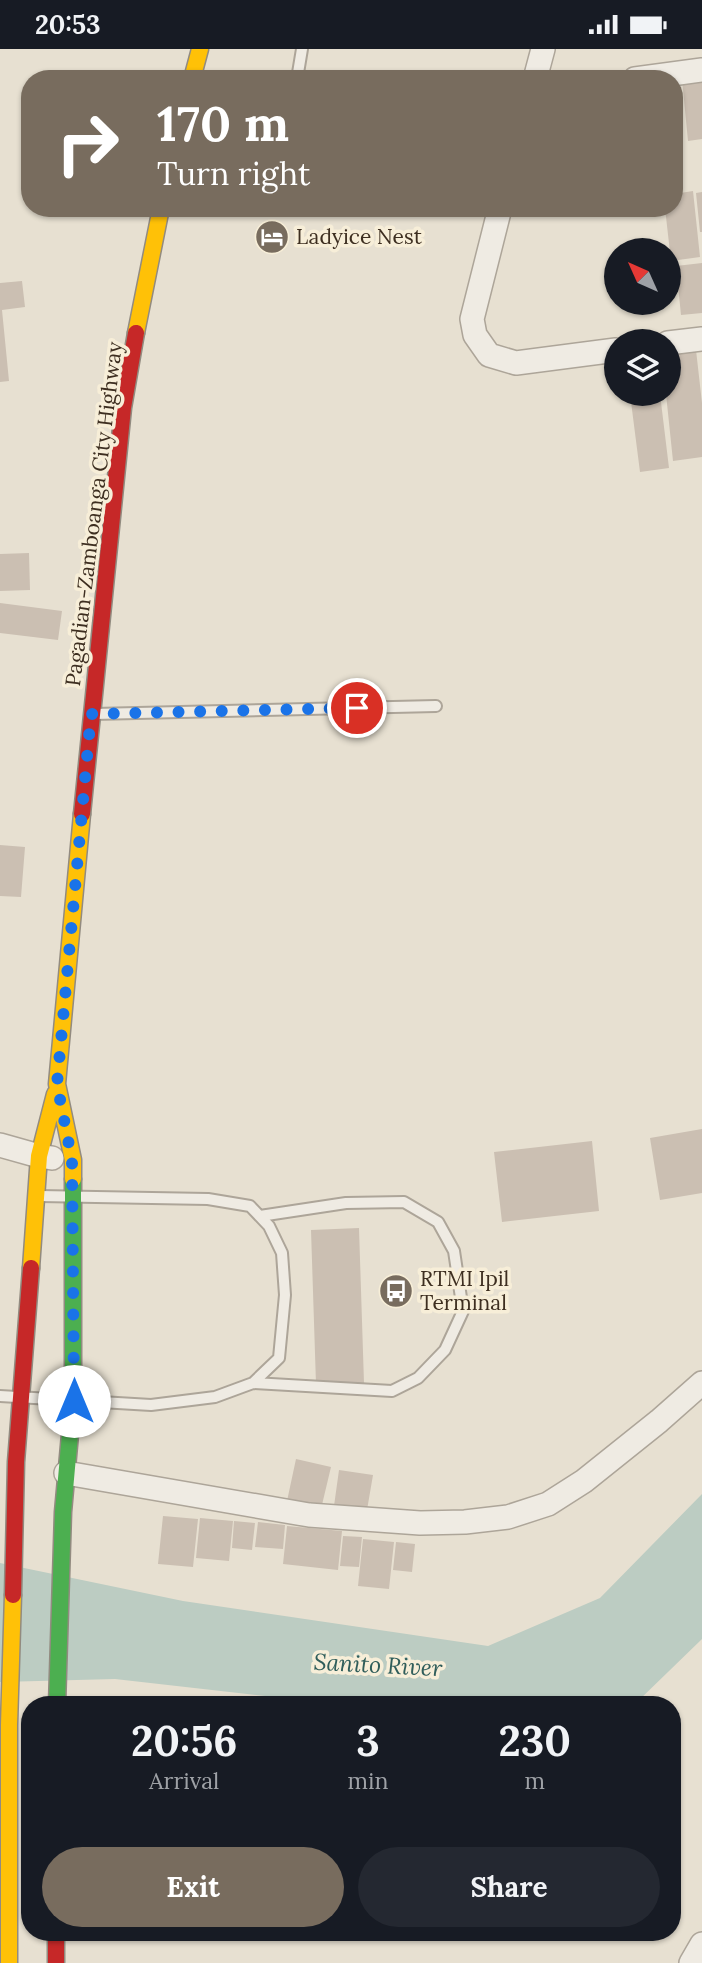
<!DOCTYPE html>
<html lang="en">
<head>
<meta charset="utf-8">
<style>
  :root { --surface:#171b24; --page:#242831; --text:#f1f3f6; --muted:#9ea1a6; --accent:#786c5e }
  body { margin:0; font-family:Lora,serif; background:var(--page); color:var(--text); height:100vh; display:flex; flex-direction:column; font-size:26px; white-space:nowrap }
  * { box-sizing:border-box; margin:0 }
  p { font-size:23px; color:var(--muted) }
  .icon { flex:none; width:38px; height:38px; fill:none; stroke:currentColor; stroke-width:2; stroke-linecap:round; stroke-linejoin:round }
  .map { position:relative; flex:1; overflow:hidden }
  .sheet { position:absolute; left:21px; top:1647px; width:660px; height:245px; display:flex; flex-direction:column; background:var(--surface); border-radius:28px; box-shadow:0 2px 5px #0004 }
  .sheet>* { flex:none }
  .hud { position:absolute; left:21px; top:21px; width:662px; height:147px; border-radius:28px; box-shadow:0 2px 5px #0004; background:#786c5e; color:#fff; overflow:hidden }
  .needle { width:46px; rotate:315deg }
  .tools { position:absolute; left:604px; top:189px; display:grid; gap:14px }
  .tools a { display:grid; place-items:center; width:77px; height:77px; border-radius:50%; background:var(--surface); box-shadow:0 2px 5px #0004; font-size:35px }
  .pin { position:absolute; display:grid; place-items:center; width:60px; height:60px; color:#fff; margin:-30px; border:4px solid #fff; border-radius:50%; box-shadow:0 2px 7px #0007 }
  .me { position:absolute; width:77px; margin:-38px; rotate:0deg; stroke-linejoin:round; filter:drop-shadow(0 0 5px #0008) }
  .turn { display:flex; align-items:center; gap:24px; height:147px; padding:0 21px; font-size:32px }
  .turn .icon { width:91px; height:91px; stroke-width:2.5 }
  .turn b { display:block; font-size:49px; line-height:60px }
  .eta { display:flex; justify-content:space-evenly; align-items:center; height:119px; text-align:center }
  .eta b { font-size:42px; font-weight:700; line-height:49px }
  .action { display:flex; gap:14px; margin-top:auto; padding:14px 21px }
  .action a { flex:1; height:80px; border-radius:42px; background:var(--accent); color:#fff; font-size:28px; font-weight:700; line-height:80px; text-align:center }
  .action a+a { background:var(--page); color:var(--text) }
  .status { display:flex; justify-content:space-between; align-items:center; height:49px; padding:0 35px; background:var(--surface); direction:ltr }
  .status svg { height:19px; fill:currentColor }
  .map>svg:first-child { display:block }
  .water { fill:#bcccc2 }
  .building { fill:#cbbfb2 }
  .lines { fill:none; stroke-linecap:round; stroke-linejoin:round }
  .lane-casing { stroke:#ada599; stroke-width:14 }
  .street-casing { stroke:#ada599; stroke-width:26 }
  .fast-casing { stroke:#928b80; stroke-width:19 }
  .slow-casing { stroke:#928b80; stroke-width:19 }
  .jam-casing { stroke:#928b80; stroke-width:19 }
  .lane { stroke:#efebe3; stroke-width:10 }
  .street { stroke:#efebe3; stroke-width:23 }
  .fast { stroke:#4caf50; stroke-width:16 }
  .slow { stroke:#ffc107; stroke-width:16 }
  .jam { stroke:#c62828; stroke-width:16 }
  .route { stroke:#1a73e8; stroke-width:12; stroke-dasharray:0 21.6 }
  .labels { text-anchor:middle; stroke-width:7; stroke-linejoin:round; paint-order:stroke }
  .poi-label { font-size:21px; fill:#3d2e20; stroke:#f7eed8; text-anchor:start }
  .street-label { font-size:21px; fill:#3d2e20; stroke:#f7eed8 }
  .water-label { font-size:23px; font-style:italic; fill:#2f5d5a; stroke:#f7eed8 }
</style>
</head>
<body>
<div class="status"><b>20:53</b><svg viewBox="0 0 49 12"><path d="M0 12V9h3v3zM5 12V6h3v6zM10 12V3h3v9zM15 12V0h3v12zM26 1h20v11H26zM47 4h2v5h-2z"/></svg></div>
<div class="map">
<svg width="702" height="1914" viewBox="0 0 702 1914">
  <rect width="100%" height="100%" fill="#e7e0d1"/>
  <!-- water -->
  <path class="water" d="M702 1445V1590L635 1655 344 1656 115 1630 0 1633V1514L183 1552 488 1597 600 1549Z"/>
  <!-- building -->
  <path class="building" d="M702 27V90L688 92 682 30Z
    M693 142 700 208 671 212 665 159H674V145Z
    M702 143V183H700L696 144Z
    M702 214V264L681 266 676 217Z
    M22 232 25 258 2 261 9 332 0 333V234Z
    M696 301 702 354V408L673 412 666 345H668V304Z
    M630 345H660L669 419 640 423Z
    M29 504 30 541 0 542V505Z
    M0 554 62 562 58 591 0 584Z
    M0 796 25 798 21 848 0 847Z
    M702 1080V1144L660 1151 650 1089Z
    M592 1092 599 1162 502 1173 494 1103Z
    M359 1179 364 1334 316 1335 311 1181Z
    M296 1410 331 1418 321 1460 287 1452Z
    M339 1421 373 1426 367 1461 334 1457Z
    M163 1467 198 1470 193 1518 158 1515Z
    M200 1469 233 1472 229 1512 196 1509Z
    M234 1472 255 1474 252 1501 232 1499Z
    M258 1473 285 1476 283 1500 255 1498Z
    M287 1477 342 1482 338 1521 283 1515Z
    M343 1487 362 1488 359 1518 340 1517Z
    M363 1490 394 1493 389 1540 358 1537Z
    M396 1493 415 1495 412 1523 393 1521Z"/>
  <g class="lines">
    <!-- lane casing -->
    <g class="lane-casing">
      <path id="lane" d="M297 30 302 0
        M94 665 436 657
        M253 1334 392 1342 418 1329 445 1301 463 1262 454 1202 438 1173 404 1153 346 1154 260 1167
        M0 1347 151 1356 215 1348 253 1334 279 1309 285 1246 282 1204 269 1177 250 1157 208 1150 40 1147"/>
    </g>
    <!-- street casing -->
    <g class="street-casing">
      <path id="street" d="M535 30 543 0
        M635 30 702 21
        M500 159 472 270 475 286 489 306 516 314 616 301
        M668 294 702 290
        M0 1096 39 1107 52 1109
        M66 1424 309 1466 420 1474 465 1473 508 1468 548 1455 584 1432 659 1372 702 1334
        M691 1914 702 1895"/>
    </g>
    <!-- fast casing -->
    <g class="fast-casing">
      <path id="fast" d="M57 1656 63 1463 73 1352V1130"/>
    </g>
    <!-- slow casing -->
    <g class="slow-casing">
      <path id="slow" d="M192 30 200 0
        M136 284 161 159
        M73 1130V1111L57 1035 82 765
        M31 1219 39 1107 55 1045
        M9 1914V1676L13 1546"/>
    </g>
    <!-- jam casing -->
    <g class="jam-casing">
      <path id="jam" d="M82 765 123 359 136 284
        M13 1546 16 1413 31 1219
        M56 1883V1914"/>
    </g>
    <!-- lane -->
    <use href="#lane" class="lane"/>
    <!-- street -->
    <use href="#street" class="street"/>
    <!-- fast -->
    <use href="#fast" class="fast"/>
    <!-- slow -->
    <use href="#slow" class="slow"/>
    <!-- jam -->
    <use href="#jam" class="jam"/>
  </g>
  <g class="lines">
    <!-- route -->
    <path class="route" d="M74 1352 72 1111 57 1035 91 665 357 659"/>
  </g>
  <!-- icons -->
  <defs>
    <g id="hotel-disc" transform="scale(1.75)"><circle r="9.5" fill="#786c5e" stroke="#f7eed8"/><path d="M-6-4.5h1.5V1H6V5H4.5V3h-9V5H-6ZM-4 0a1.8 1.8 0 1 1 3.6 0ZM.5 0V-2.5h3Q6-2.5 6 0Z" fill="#fff"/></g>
    <g id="bus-disc" transform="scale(1.75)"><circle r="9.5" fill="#786c5e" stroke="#f7eed8"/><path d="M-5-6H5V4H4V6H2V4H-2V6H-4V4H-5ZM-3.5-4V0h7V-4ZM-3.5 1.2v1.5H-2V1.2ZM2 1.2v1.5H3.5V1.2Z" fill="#fff"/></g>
  </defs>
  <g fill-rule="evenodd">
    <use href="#hotel-disc" x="272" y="188"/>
    <use href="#bus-disc" x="396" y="1242"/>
  </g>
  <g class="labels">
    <!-- poi labels -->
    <g class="poi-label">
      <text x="296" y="195">Ladyice Nest</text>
      <text x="420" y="1237">RTMI Ipil<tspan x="420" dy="24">Terminal</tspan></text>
    </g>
    <!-- street labels -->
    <g class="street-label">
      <text transform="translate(94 465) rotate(-83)" y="7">Pagadian-Zamboanga City Highway</text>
    </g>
    <!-- water labels -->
    <g class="water-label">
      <text transform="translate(378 1616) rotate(3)" y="8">Sanito River</text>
    </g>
  </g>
</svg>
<div class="tools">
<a><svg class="needle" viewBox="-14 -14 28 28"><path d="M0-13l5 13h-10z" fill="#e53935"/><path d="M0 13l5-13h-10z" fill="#9ea1a6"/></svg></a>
<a><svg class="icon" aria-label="layers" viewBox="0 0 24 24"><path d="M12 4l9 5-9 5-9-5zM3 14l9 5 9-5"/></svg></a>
</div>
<div class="pin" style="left:357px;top:659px;background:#d93025"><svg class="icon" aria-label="arrive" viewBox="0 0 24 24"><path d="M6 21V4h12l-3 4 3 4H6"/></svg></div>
<svg class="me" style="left:74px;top:1352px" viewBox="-20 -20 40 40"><circle r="19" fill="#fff"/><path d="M0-13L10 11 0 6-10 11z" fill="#1a73e8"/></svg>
<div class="hud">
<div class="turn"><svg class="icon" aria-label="right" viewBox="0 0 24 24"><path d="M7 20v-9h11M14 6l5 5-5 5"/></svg><div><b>170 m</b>Turn right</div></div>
</div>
<section class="sheet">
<div class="eta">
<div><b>20:56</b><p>Arrival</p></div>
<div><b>3</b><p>min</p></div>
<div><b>230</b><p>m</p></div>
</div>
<div class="action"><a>Exit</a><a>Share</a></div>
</section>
</div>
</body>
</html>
